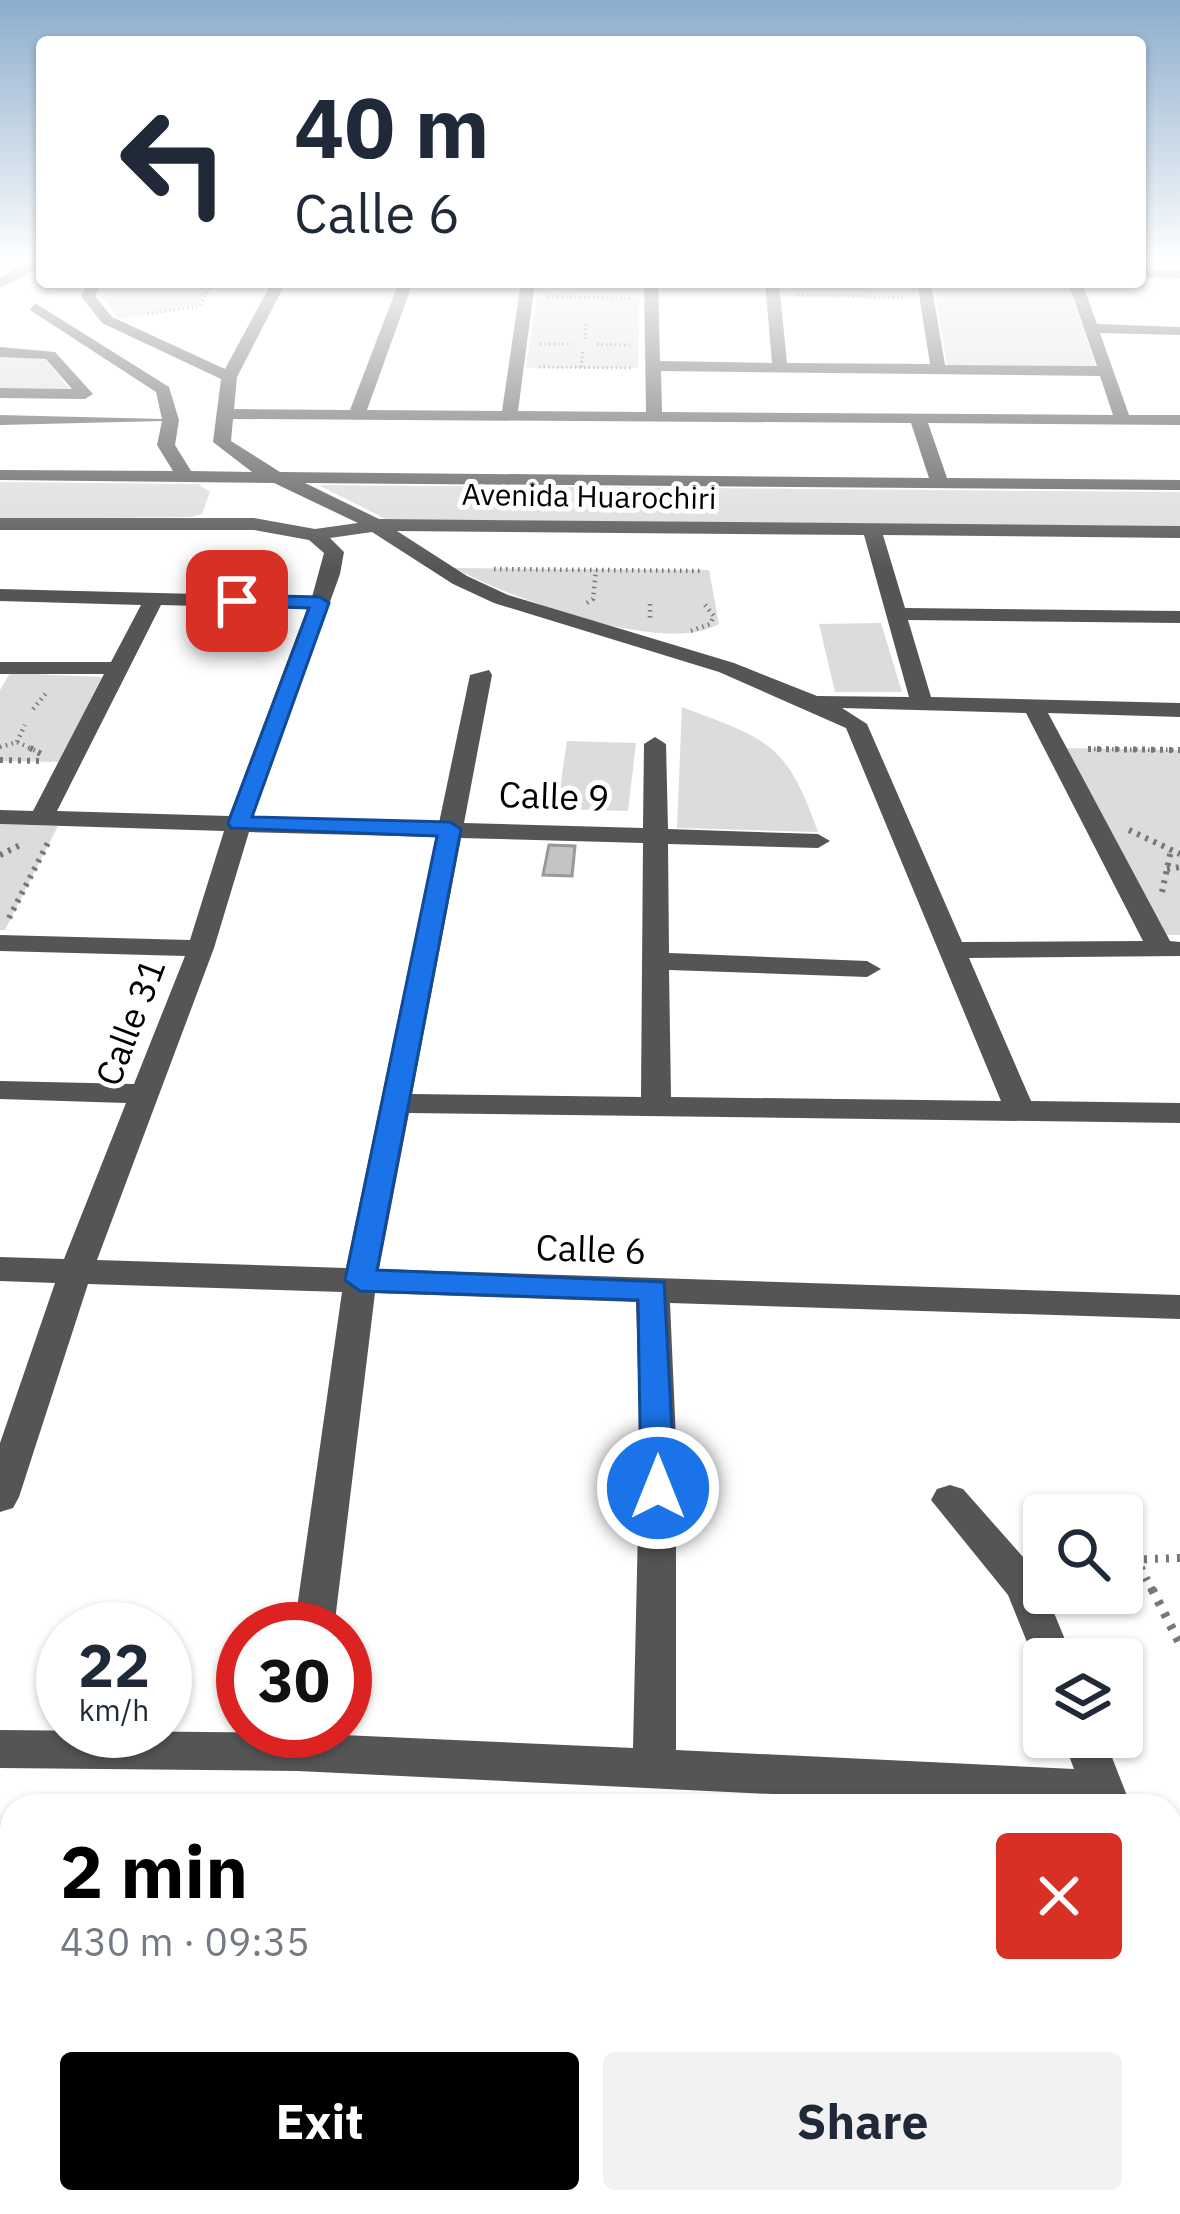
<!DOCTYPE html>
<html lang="en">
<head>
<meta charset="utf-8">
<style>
  :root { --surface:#fff; --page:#f2f2f3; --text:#1f2937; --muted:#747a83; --accent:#000 }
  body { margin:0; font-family:"IBM Plex Sans",sans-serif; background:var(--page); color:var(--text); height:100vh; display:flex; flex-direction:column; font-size:45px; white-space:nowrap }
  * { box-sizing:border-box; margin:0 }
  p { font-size:39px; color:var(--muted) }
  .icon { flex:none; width:66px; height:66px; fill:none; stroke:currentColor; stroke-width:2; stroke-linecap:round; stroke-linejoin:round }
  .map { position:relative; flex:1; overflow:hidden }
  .drawer { position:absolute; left:0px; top:1794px; width:1182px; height:420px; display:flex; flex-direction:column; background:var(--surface); border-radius:36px 36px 0 0; box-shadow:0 3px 9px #0004 }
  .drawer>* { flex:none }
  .guide { position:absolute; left:36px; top:36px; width:1110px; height:252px; border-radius:12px; box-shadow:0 3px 9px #0004; background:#fff; color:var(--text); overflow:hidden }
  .buttons { position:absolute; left:1023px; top:1494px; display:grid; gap:24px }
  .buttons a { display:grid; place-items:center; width:120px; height:120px; border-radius:12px; background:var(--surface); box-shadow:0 3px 9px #0004; font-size:60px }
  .speed { position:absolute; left:36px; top:1602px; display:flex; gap:24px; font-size:60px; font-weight:700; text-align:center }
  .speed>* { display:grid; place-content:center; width:156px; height:156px; border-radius:50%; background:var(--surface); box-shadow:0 3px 9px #0004; line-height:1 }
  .speed small { font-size:30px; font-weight:400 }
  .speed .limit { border:18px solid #d22; background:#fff; color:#111 }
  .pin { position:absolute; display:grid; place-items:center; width:102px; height:102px; color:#fff; margin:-51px; border-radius:24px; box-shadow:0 6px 18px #0006 }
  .me { position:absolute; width:132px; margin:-66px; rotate:0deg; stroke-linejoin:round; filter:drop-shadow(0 0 9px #0008) }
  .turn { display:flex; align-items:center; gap:42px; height:252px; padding:0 60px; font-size:54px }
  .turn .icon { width:156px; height:156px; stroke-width:2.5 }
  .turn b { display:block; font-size:84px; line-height:102px }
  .round { display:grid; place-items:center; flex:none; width:126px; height:126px; border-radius:12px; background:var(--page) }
  .summary { display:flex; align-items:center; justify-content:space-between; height:204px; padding:0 60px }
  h1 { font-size:72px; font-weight:800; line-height:90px; color:var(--accent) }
  .button { display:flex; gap:24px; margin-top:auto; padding:24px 60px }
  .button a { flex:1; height:138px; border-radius:12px; background:var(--accent); color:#fff; font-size:48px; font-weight:800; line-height:138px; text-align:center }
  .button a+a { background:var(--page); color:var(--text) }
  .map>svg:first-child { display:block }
  .green { fill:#dcdcdc }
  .building { fill:#c4c4c4; stroke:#999; stroke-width:3 }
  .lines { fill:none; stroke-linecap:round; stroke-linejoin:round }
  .path-far4 { stroke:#777; stroke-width:3; stroke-dasharray:1.5 3; stroke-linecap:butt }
  .path-far3 { stroke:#777; stroke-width:4.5; stroke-dasharray:1.5 4.5; stroke-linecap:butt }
  .path-far2 { stroke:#777; stroke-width:6; stroke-dasharray:3 6; stroke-linecap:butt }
  .path-far1 { stroke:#777; stroke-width:8; stroke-dasharray:3 8; stroke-linecap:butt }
  .path { stroke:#777; stroke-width:9; stroke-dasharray:4.5 9; stroke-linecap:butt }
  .minor { fill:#555; fill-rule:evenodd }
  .rail { stroke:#000; stroke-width:4.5; stroke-dasharray:9 3 1.5 3; stroke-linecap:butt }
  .route { fill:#1a73e8; stroke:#114b97; stroke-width:3 }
  .labels { text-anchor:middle; stroke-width:10; stroke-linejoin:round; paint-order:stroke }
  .far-street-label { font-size:30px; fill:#000; stroke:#fff }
  .street-label { font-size:36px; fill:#000; stroke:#fff }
</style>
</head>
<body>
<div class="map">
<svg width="1180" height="2214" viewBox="0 0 1180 2214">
  <rect width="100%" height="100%" fill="#fff"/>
  <!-- green -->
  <path class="green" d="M108 282H214L198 305 119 319 103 298Z
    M781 282H915L918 299 783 296Z
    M934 282H1067L1096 366 947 365Z
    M537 297 639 298 638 368H526Z
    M0 355 47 360 69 389 0 388Z
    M0 482 198 484 210 492 202 514 191 517 0 519Z
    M318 485 1180 492V526L388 520Z
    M454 568 709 570 719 624C663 657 509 597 454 568Z
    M881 623 902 692H835L819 624Z
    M10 673 102 677 59 762 0 761V690Z
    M682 707C769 740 786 742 818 832L677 828Z
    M567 741 636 743 628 811 557 809Z
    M1061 748 1180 750V935H1165Z
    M0 824 58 826 5 930H0Z"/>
  <!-- building -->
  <path class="building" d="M549 845 575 846 572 876 543 875Z"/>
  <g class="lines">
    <!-- path-far4 -->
    <path class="path-far4" d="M188 283H213
      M798 295 905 298
      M548 297 631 298
      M147 314 199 306 214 282
      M585 339 586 324
      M540 344H572
      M597 344 629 345
      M539 367 633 368
      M581 367 583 350"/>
    <!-- path-far3 -->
    <path class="path-far3" d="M494 569 700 571
      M587 603 593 599 596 570
      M650 604V620
      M691 631 710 624 714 616 705 605
      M33 709 47 692
      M17 742 25 725
      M0 747 17 742 36 751
      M1088 749 1180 750"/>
    <!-- path-far2 -->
    <path class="path-far2" d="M30 748 45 756
      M1088 749 1180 750
      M0 760 43 761
      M1129 830 1180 854
      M0 855 24 843
      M1167 869 1180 867
      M1162 892 1171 850
      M9 918 50 839"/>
    <!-- path-far1 -->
    <path class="path-far1" d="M1136 1558 1153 1592
      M1122 1560 1180 1558"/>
    <!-- path -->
    <path class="path" d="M1152 1589 1180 1644"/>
    <!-- minor -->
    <path class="minor" d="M34 259H42V266L0 288V278Z
      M1140 269 1180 270V278L1140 277Z
      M88 282H102L95 296 112 317 225 369 272 282H286L237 377 234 409 350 410 399 282H413L367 410 502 411 521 282H535L518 411 646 412 644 282H658L660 361 772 363 765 282H779L787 363 930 364 917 282H931L945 365 1097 366 1068 282H1082L1097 324 1180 327V335L1100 333 1129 415H1180V425L928 423 947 478 1180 480V490L305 483 379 519 1180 526V538L883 535 905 608 1180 611V623L908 620 931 697 1180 703V717L1048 713 1170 941 1180 942V956L969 958 1031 1101 1180 1103V1123L409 1113 379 1269 1180 1295V1319L670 1303 676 1440V1750L1074 1769 1062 1737H1104L1131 1806H1018L298 1771 0 1768V1730L298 1733 633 1748 640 1440 636 1302 375 1293 334 1629H294L342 1292 88 1284 19 1497 13 1508 0 1512V1443L55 1283 0 1281V1257L64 1259 126 1103 0 1099V1081L134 1084 185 956 0 951V935L190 940 224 831 0 824V810L33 811 104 674H0V662H111L141 605 0 601V589L312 597 324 553 309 540 254 530H0V518H254L315 529 358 523 274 483 0 480V470L173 471 157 445 162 421 0 425V415L162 419 156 392 30 310 35 303 169 387 179 420 175 445 191 471 252 472 213 442 221 379 102 323 81 296ZM661 371 1100 376 1113 415 662 412ZM233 419 911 423 929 478 280 472 231 441ZM397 531 864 535 909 697 817 696 734 663 508 595 467 576ZM372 532 453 584 494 603 719 672 846 728 1001 1101 671 1097 669 970 867 977 881 969 867 961 669 953 668 844 818 848 830 841 818 834 668 829 666 744 655 737 644 744 643 828 464 823 492 675 489 670 470 675 439 823 253 817 340 574 344 552 330 538ZM161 605 307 609 229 816 57 811ZM842 708 1026 713 1143 941 962 942 867 724ZM249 832 436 837 346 1268 97 1260 214 948ZM461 838 643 843 641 1097 412 1094Z
      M0 347 55 352 93 394 85 399 0 398V388L72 389 46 359 0 357Z
      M950 1485 963 1489 1038 1574 1073 1659H1044V1674L1039 1672 1008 1595 931 1500 937 1489Z
      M1170 1965 1180 1970V2040L1170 2036Z
      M1180 2082V2132L1170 2134V2084Z
      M0 2091H12V2141H0Z
      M1075 2202H1127L1129 2214H1077Z"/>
    <!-- rail -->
    <path class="rail" d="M0 263 7 259"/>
  </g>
  <!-- sky -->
  <linearGradient id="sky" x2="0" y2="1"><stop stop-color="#8cadcc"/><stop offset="0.46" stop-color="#fff"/><stop offset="1" stop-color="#fff" stop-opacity="0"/></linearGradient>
  <rect width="1180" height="569" fill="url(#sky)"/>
  <!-- route -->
  <path class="route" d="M237 595 320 597 329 603 252 817 450 822 461 829 377 1270 664 1282 675 1488 670 1497H646L641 1488 638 1300 360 1291 345 1280 437 836 231 828 228 823 309 608 230 605V597Z"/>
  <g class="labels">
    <!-- far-street labels -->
    <g class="far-street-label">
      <text transform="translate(589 497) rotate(1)" y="10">Avenida Huarochiri</text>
    </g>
    <!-- street labels -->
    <g class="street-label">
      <text transform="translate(554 796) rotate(2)" y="13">Calle 9</text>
      <text transform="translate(130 1022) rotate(-69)" y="13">Calle 31</text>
      <text transform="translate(591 1249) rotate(2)" y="13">Calle 6</text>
    </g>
  </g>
</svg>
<div class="buttons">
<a><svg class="icon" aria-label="search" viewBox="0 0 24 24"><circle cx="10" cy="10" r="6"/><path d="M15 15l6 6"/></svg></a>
<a><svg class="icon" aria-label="layers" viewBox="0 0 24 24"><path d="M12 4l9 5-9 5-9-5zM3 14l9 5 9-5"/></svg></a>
</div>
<div class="speed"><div>22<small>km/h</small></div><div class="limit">30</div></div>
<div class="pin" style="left:237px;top:601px;background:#d93025"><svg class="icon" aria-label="arrive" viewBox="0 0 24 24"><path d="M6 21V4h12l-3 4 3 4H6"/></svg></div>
<svg class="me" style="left:658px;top:1488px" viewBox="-20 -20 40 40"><circle r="17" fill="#1a73e8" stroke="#fff" stroke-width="3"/><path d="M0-11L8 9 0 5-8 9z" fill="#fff"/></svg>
<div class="guide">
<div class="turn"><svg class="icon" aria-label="left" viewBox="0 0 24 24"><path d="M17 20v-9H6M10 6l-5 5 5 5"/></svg><div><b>40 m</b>Calle 6</div></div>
</div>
<section class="drawer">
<div class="summary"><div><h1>2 min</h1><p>430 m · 09:35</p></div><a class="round" style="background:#d93025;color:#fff"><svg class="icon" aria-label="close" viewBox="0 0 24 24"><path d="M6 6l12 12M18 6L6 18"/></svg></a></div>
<div class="button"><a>Exit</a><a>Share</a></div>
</section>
</div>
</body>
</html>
